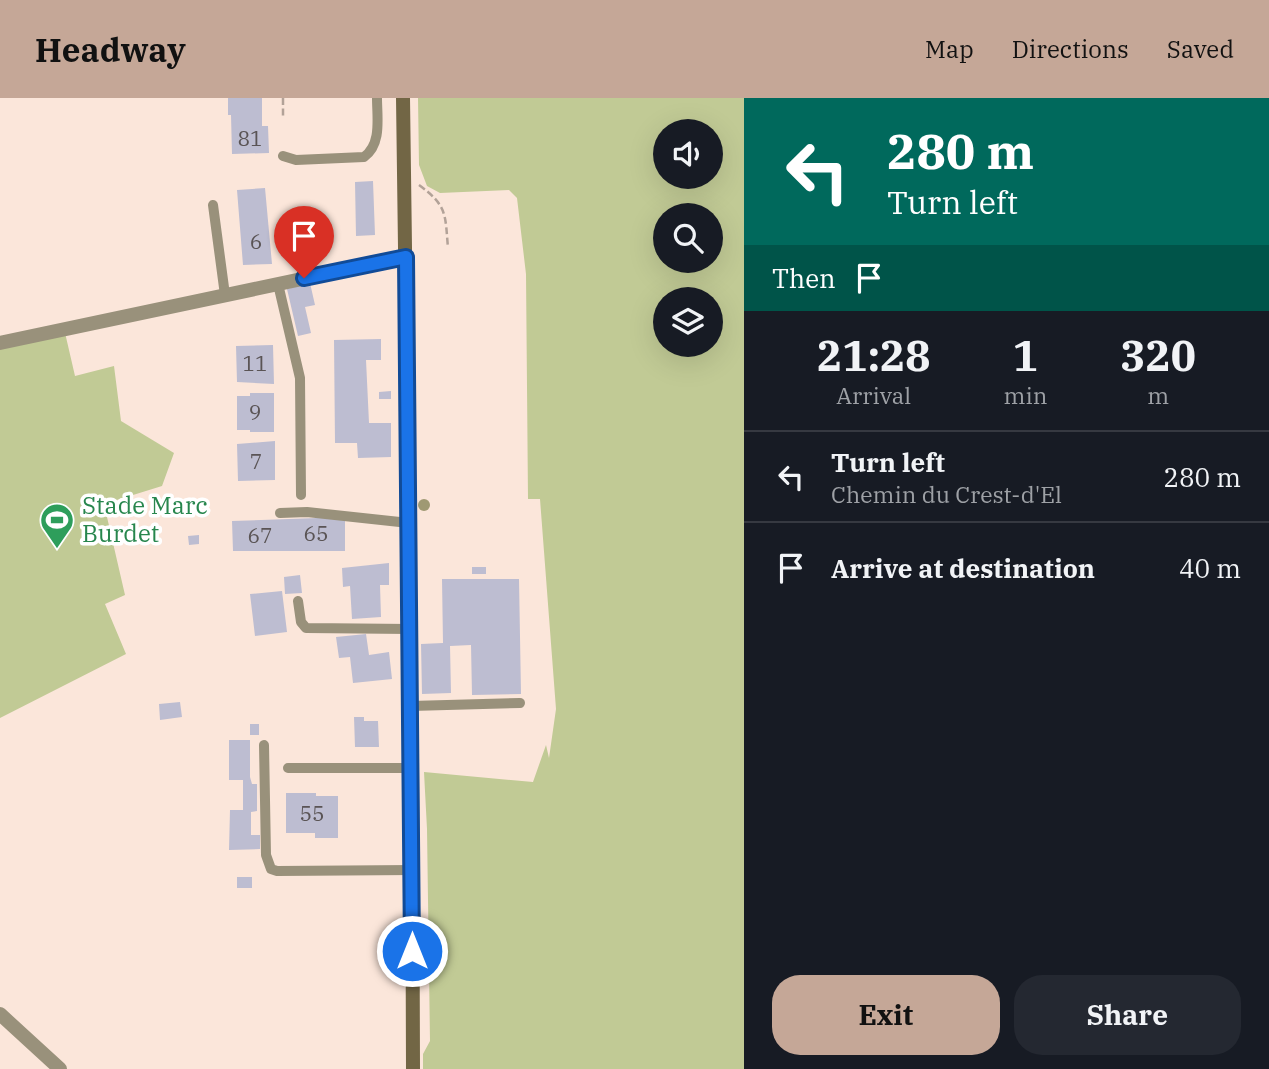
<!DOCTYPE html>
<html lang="en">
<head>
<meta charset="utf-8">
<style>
  :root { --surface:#171b24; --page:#242831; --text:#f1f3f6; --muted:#9ea1a6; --line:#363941; --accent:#c5a797 }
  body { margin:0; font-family:"IBM Plex Serif",serif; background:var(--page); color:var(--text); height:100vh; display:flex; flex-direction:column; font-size:26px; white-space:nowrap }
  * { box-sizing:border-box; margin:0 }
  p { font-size:23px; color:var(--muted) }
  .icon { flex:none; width:38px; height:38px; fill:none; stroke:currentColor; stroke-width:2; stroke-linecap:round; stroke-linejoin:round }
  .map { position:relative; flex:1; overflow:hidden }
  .drawer { display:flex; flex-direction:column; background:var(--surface); width:525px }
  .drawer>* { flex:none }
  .banner { background:#00695c; color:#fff; overflow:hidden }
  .tools { position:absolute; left:653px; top:21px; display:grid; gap:14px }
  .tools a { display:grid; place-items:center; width:70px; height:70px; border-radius:50%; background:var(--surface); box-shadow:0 7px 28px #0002; font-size:35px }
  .pin { position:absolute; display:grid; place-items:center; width:60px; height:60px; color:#fff; margin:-72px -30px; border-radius:50% 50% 50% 0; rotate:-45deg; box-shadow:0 0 7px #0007 }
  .pin .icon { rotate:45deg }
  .me { position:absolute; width:77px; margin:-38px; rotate:0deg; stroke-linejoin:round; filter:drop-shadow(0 0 5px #0008) }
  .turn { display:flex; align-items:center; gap:24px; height:147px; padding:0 28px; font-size:32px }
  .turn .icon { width:91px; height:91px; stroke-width:2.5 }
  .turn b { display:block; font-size:49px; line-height:60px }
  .then { display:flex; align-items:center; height:66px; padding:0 28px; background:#0003; gap:14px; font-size:26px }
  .eta { display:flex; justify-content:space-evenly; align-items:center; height:119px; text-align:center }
  .eta b { font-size:42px; font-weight:700; line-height:49px }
  .action { display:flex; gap:14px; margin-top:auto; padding:14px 28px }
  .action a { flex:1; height:80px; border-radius:28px; background:var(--accent); color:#111; font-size:28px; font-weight:700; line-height:80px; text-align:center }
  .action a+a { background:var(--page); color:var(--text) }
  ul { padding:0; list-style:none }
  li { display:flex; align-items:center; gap:21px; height:91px; padding:0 28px; border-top:2px solid var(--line) }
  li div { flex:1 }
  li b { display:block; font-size:26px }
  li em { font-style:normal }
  header { display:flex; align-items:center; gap:42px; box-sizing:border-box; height:98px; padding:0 35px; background:var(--accent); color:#111 }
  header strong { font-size:33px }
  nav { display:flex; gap:38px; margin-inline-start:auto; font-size:24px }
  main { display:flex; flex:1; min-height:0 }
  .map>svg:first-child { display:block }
  .green { fill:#c1ca95; fill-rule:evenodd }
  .building { fill:#bdbdd1 }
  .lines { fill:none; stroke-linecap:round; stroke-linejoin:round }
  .path { stroke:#b2a298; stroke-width:2.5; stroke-dasharray:7 3.5; stroke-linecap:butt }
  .service { stroke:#99917b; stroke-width:10 }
  .minor { stroke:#99917b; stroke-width:14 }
  .secondary { stroke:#726645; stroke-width:14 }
  .tree { fill:#9f9973 }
  .route-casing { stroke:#114b97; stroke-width:18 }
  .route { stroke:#1a73e8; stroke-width:12 }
  .labels { text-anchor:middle; stroke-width:7; stroke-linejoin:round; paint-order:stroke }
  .number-label { font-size:21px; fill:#5a5455 }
  .leisure-label { font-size:24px; fill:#27864d; stroke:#fff; text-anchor:start }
</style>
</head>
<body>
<header>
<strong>Headway</strong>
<nav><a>Map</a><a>Directions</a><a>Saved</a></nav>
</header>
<main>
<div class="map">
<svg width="744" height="971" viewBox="0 0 744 971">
  <rect width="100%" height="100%" fill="#fbe6da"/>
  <!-- green -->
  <path class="green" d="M418 0H744V971H423V956L430 943 427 731 424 674 533 684 546 647 549 660 556 611 540 401H528L526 176 517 100 509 92 440 95 427 88 419 67ZM665 33H710V79H665ZM665 117H710V163H665ZM665 201H710V247H665Z
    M63 226 75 278 114 268 121 323 174 355 162 388 104 406 125 497 105 506 126 556 0 620V240Z"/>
  <!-- building -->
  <path class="building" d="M228 0H262V28H268L269 55 232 56 231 17H228Z
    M373 83 375 137 356 138 355 84Z
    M265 90 272 166 243 167 237 92Z
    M310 185 315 207 305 209 311 235 298 238 287 191Z
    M381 241V262H366L369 325H391V359L358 360 357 345H335L334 242Z
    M273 247 274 286 237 284 236 248Z
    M391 293V301H379V294Z
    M250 295H274V334H250V332H237V298H250Z
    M275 343V382L238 383 237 346Z
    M345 419V453H233L232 423Z
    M199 437V446L189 447 188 438Z
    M389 465V487H380L381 519 352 521 350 488 343 489 342 470Z
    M472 469H486V476H472Z
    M300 477 302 495 285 496 284 479Z
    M442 481H519L521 596 472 597 471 547 450 548 451 595 422 596 421 546 443 545Z
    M282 493 287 534 255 538 250 496Z
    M366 536 369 557 389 554 392 581 353 585 350 559 339 560 336 539Z
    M180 604 182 619 160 622 159 606Z
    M354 619H364V623H378L379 649H355Z
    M250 626H259V637H250Z
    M229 642H250V679L252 686H257V713L251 714V737H260V751L229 752 230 712H243V682H229Z
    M286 695H316V698H338V740H315V735H286Z
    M237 779H252V790H237Z"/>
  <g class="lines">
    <!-- path -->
    <path class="path" d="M283 0V21
      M419 87C448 108 445 117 448 150"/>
    <!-- service -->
    <path class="service" d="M283 58 296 62 364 59C382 46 377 20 377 0
      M213 107 225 197
      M278 186 300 280 301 397
      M280 415 307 414 409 425
      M298 503 301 524 306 530 410 531
      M411 608 520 605
      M264 647 266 757 271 771 277 773 413 772
      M288 670H412"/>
    <!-- minor -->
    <path class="minor" d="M0 245 406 159
      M0 916 60 971"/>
    <!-- secondary -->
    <path class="secondary" d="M403 0 412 670 413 971"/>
  </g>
  <!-- trees -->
  <circle class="tree" cx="424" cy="407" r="6"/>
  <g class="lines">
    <!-- route casing -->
    <g class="route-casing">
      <path id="route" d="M304 180 406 159 412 853"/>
    </g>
    <!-- route -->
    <use href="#route" class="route"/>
  </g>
  <!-- icons -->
  <defs>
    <g id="stadium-pin" transform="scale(1.75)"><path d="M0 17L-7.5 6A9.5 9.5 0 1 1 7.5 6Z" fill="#2e9e5b" stroke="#fff"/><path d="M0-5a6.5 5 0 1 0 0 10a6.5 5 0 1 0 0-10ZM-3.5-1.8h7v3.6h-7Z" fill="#fff"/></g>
  </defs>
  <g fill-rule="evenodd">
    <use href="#stadium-pin" x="57" y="422"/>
  </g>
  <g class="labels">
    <!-- number labels -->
    <g class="number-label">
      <text x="250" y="48">81</text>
      <text x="256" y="151">6</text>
      <text x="255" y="273">11</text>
      <text x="255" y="322">9</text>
      <text x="256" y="371">7</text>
      <text x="316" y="443">65</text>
      <text x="260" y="445">67</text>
      <text x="312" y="723">55</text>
    </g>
    <!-- leisure labels -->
    <g class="leisure-label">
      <text x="82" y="416">Stade Marc<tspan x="82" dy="28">Burdet</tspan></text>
    </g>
  </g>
</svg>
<div class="tools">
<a><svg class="icon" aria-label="sound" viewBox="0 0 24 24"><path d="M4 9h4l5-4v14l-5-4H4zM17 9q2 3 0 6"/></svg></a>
<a><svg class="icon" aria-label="search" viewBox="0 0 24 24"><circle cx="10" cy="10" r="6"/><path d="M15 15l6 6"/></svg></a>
<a><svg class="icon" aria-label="layers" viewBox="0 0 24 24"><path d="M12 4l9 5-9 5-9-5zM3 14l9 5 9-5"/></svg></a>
</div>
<div class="pin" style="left:304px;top:180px;background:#d93025"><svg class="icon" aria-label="arrive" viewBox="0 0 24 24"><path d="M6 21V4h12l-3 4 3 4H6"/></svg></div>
<svg class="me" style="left:412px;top:853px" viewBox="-20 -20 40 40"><circle r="17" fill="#1a73e8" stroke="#fff" stroke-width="3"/><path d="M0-11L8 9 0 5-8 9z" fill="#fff"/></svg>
</div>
<section class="drawer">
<div class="banner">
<div class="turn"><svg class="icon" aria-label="left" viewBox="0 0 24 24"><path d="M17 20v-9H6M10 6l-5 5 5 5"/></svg><div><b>280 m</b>Turn left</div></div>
<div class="then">Then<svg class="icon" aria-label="arrive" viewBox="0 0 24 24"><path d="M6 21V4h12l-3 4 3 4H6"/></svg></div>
</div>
<div class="eta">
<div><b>21:28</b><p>Arrival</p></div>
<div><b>1</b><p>min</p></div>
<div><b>320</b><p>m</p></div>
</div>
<ul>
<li><svg class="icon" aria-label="left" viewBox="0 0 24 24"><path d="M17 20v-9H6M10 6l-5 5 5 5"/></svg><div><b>Turn left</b><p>Chemin du Crest-d'El</p></div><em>280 m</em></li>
<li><svg class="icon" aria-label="arrive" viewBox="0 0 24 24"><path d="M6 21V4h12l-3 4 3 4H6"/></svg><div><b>Arrive at destination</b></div><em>40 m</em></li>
</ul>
<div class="action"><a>Exit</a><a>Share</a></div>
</section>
</main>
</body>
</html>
